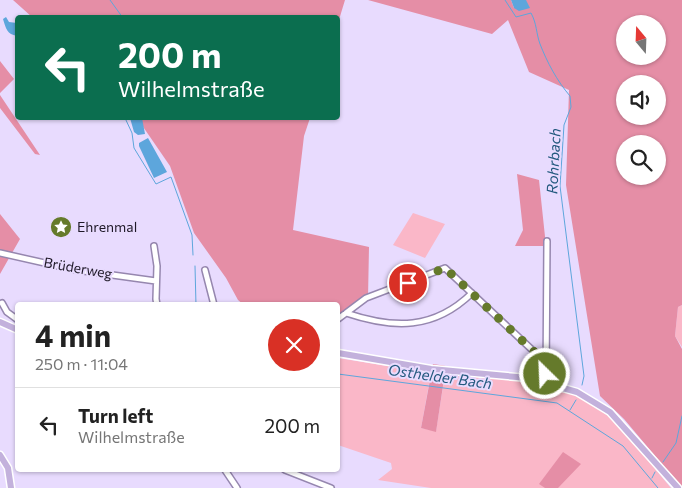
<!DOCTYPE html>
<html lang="en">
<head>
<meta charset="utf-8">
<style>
  :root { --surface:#fff; --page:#f2f2f2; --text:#222; --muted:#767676; --line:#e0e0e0 }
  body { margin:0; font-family:Commissioner,sans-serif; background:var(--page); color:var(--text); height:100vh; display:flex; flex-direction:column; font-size:19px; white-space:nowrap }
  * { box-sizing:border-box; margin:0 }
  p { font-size:16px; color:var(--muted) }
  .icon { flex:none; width:28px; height:28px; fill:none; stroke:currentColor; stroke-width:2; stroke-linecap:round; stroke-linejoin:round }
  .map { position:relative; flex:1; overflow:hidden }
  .side { position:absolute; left:15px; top:302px; width:325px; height:170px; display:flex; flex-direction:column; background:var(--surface); border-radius:5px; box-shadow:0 1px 4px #0004 }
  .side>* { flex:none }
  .hud { position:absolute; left:15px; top:15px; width:325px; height:105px; border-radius:5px; box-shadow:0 1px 4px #0004; background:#0b6e4f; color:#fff; overflow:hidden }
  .needle { width:32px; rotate:341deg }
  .fabs { position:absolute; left:616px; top:15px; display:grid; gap:10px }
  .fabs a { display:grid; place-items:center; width:50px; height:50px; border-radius:50%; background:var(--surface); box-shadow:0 1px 4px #0004; font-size:25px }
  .pin { position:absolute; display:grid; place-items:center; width:42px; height:42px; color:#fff; margin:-21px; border:2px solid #fff; border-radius:50%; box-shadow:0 1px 5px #0007 }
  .me { position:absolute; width:55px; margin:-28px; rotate:336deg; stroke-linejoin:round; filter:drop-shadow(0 0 4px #0008) }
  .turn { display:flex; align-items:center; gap:18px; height:105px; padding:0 20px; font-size:22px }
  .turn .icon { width:65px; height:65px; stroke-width:2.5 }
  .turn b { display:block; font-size:35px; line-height:42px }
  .round { display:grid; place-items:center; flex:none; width:52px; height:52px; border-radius:26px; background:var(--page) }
  .headline { display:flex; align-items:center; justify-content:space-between; height:85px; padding:0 20px }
  h1 { font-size:30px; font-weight:700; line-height:38px }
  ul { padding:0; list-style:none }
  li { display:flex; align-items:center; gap:15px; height:75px; padding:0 20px; border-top:1px solid var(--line) }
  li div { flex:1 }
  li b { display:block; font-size:19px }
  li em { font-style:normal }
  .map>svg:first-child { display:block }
  .green { fill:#fab7c8 }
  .forest { fill:#e58ea6; fill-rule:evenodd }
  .water { fill:#5da6dc }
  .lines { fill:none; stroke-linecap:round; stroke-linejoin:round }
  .stream { stroke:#5da6dc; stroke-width:1 }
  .minor-casing { stroke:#9687af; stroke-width:8 }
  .major-casing { stroke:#fff; stroke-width:9 }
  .minor { stroke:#fff; stroke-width:5 }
  .major { stroke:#c3b1dc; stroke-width:6 }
  .route { stroke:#657a2b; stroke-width:9; stroke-dasharray:0 16.2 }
  .labels { text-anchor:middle; stroke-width:4; stroke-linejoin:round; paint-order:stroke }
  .poi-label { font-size:14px; fill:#1e1827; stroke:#e8dbfe; text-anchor:start }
  .street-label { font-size:14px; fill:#1e1827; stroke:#e8dbfe }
  .water-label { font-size:15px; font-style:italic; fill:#245a7f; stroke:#e8dbfe }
</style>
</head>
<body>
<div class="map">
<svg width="682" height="488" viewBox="0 0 682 488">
  <rect width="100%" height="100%" fill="#e8dbfe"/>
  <!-- green -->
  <path class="green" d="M413 213 445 224 425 258 393 245Z
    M682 305V347L675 336 678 307Z
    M338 358 431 373 421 428 436 431 445 374C501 379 563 378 608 416 632 437 651 464 671 488H431L378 480 392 469 391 463 338 445Z"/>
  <!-- forest -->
  <path class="forest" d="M13 0H345L338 23V18L32 17Z
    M368 0H511L514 8 526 0H682V305L678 307 675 336 682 349V488L624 419 600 396 566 185 569 90 529 72 508 20 492 34ZM625 24H658V56H625ZM625 84H658V116H625ZM625 144H658V176H625Z
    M0 61 14 79 0 93Z
    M0 95 40 155 35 154 0 108Z
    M137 118H310L304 136 293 230 369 247 368 298 338 321V305H244L238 300 226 278 194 233 170 166Z
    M517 174 539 180 546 246H515L523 230Z
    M0 214 20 239 0 274Z
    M433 364 446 366 436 432 421 428Z
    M563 452 581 464 558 488H545L539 484Z"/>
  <!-- water -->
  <path class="water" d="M511 0H526L530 8 519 11 514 8Z
    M6 17 9 22 17 23V36C7 34 6 29 3 19Z
    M130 118H142L145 134 138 135 134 132Z
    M148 138 167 172 154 178 139 146V143Z"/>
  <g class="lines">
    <!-- stream -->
    <path class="stream" d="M110 0 123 18
      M505 0 516 17 531 13C537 24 536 33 540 44 547 62 557 81 570 96L571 107 564 125 560 186 584 376 582 385
      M125 118 132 133 134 148 156 184 171 177 192 235 193 255
      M195 266 196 305
      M338 374 557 403 623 446 658 488
      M570 410 576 400
      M663 462 676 443 682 416
      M652 478 655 472"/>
    <!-- minor casing -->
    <g class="minor-casing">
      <path id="minor" d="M154 246 157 266 156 299 157 305
        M0 253 76 270 156 281
        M205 270 214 305
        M2 303 7 312 18 320
        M346 313C394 329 434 330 472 293
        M338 319 366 298 445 268 544 361
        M546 382 547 241
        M225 470 237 488
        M285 470 331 488"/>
    </g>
    <!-- major casing -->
    <g class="major-casing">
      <path id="major" d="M0 322 18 330
        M338 353 431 369 528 378 577 392 610 412 678 488
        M0 455 8 468 11 488"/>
    </g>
    <!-- minor -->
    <use href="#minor" class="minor"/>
    <!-- major -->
    <use href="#major" class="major"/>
  </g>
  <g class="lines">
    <!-- route -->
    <path class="route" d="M408 283 445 268 544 361 545 374"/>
  </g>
  <!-- icons -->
  <defs>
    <g id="sight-disc" transform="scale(1.125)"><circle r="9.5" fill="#657a2b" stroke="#e8dbfe"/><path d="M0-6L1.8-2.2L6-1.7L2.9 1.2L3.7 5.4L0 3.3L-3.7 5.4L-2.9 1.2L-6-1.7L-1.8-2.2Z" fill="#fff"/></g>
  </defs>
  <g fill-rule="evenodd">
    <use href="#sight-disc" x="61" y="227"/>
  </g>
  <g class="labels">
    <!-- poi labels -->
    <g class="poi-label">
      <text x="77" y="232">Ehrenmal</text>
    </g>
    <!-- street labels -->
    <g class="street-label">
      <text transform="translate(78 268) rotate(10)" y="5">Brüderweg</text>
    </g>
    <!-- water labels -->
    <g class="water-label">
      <text transform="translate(554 161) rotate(-87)" y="5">Rohrbach</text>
      <text transform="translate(440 377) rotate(8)" y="5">Osthelder Bach</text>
    </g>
  </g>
</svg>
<div class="fabs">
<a><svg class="needle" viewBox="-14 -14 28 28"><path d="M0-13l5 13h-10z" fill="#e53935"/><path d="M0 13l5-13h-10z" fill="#767676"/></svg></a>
<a><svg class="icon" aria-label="sound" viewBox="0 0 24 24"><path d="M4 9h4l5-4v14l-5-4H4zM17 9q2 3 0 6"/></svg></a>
<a><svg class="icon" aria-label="search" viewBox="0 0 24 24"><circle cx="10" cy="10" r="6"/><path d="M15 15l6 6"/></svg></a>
</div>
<div class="pin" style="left:408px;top:283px;background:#d93025"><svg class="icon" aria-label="arrive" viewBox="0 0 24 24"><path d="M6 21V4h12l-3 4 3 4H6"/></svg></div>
<svg class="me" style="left:545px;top:374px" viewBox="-20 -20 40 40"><circle r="17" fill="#657a2b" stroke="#fff" stroke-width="3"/><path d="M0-11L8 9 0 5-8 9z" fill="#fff"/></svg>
<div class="hud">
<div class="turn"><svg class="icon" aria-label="left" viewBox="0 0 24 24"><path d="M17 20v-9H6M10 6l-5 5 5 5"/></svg><div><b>200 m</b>Wilhelmstraße</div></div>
</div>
<section class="side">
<div class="headline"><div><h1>4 min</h1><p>250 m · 11:04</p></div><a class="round" style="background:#d93025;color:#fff"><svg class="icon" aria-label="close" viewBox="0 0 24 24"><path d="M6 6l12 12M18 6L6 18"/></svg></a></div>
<ul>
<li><svg class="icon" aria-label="left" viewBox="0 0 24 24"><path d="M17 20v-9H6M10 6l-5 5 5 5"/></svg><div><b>Turn left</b><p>Wilhelmstraße</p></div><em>200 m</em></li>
</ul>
</section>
</div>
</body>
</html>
